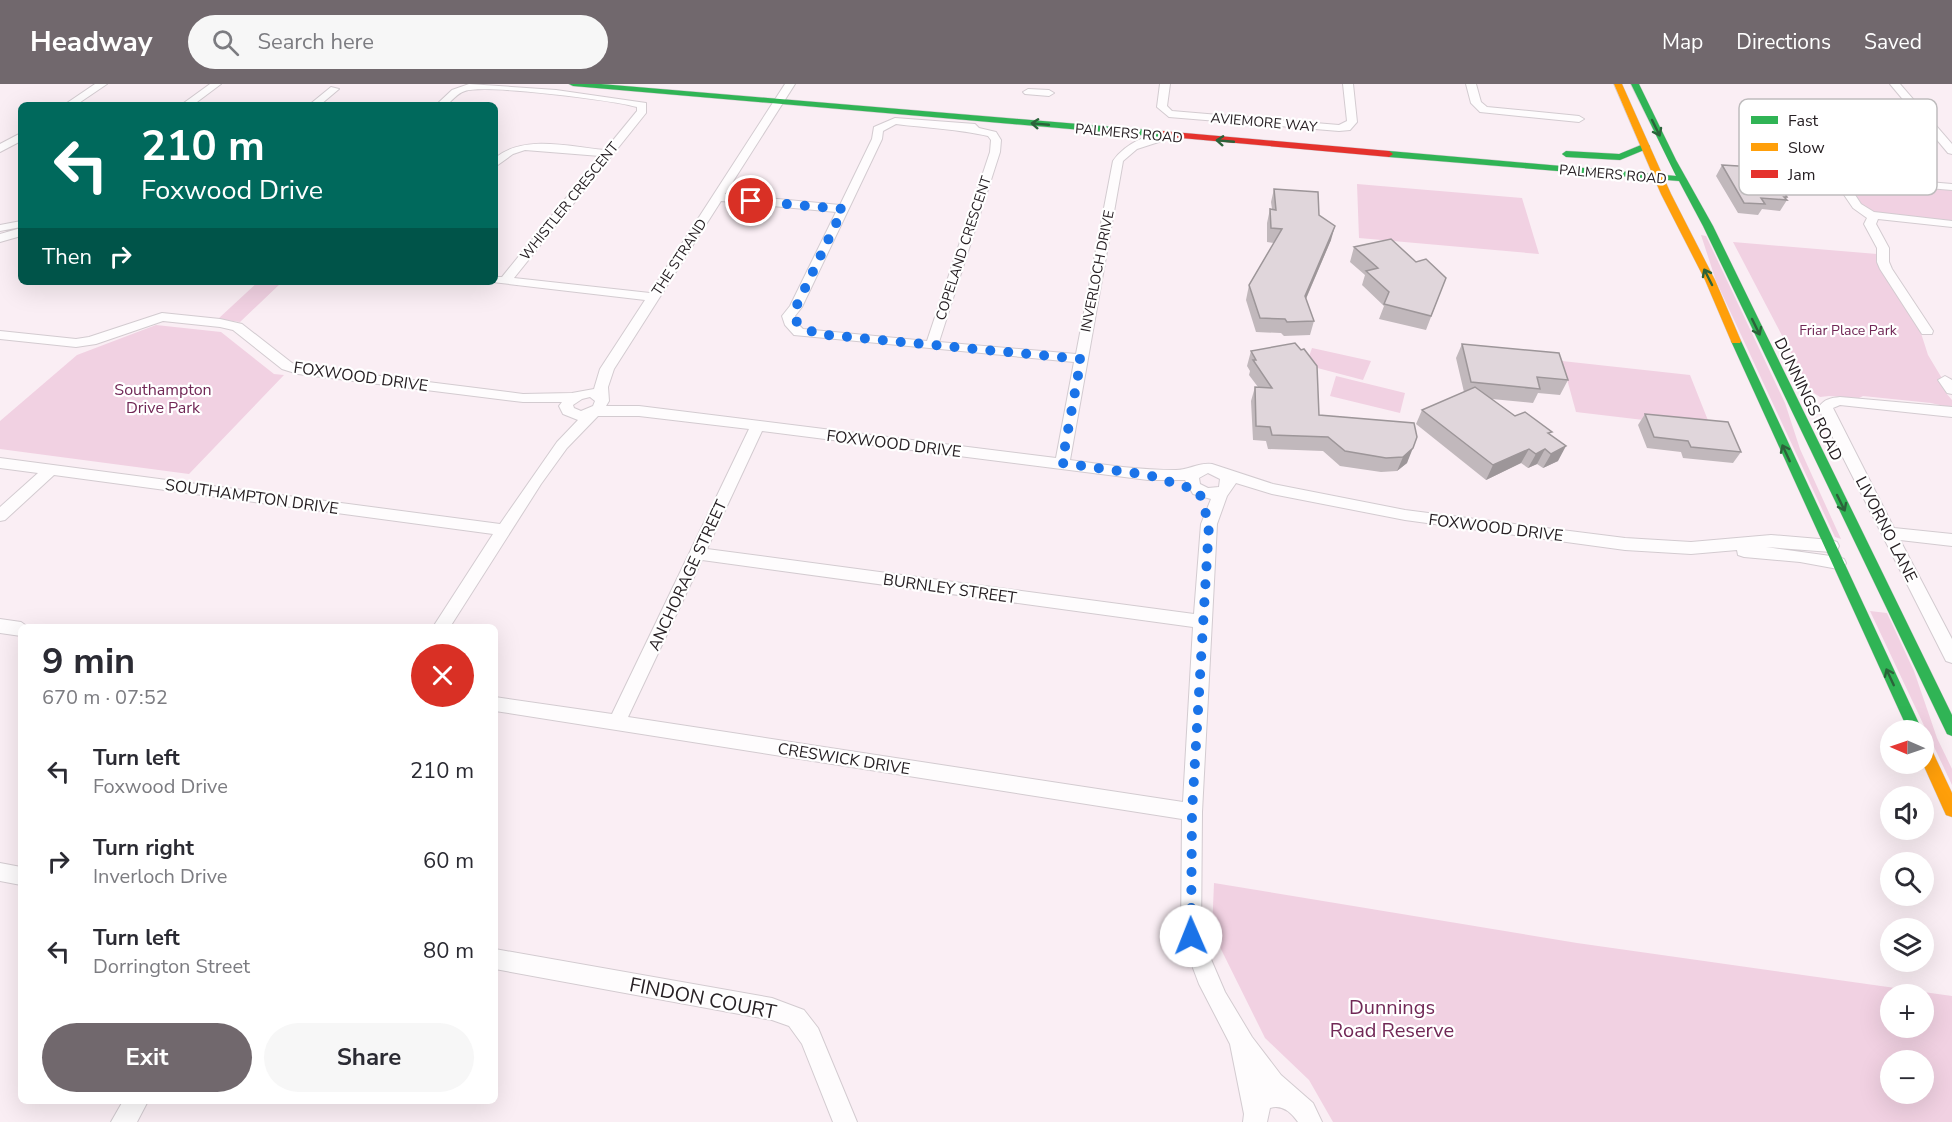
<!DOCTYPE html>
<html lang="en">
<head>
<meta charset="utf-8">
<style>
  :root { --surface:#fff; --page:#f7f7f7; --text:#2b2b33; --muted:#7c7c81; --accent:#71686d }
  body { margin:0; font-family:"Nunito Sans",sans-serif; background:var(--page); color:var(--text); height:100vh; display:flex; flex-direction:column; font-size:22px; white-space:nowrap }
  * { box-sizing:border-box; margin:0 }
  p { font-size:20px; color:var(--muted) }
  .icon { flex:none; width:33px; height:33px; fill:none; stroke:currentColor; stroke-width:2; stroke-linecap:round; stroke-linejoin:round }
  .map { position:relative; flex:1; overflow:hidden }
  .panel { position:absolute; left:18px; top:540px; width:480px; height:480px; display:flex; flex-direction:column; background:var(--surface); border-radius:9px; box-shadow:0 6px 24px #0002 }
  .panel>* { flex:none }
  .hud { position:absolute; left:18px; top:18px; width:480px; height:183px; border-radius:9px; box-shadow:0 6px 24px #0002; background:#00695c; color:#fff; overflow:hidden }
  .needle { width:39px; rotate:272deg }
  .fabs { position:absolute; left:1880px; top:636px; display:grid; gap:12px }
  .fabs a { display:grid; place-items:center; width:54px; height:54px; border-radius:50%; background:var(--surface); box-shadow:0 6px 24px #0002; font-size:30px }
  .pin { position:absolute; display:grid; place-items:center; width:51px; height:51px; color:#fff; margin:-26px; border:3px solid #fff; border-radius:50%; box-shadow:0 2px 6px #0007 }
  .me { position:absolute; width:66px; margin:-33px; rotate:359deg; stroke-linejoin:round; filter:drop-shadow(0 0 4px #0008) }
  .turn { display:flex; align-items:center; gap:21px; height:126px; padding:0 24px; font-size:27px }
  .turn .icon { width:78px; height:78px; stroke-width:2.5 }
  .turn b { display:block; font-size:42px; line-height:51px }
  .then { display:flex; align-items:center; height:57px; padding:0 24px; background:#0003; gap:12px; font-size:22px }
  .round { display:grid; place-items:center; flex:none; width:63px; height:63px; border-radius:32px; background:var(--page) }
  .head { display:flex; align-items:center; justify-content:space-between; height:102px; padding:0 24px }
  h1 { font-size:36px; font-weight:700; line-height:45px }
  .button { display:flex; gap:12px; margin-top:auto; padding:12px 24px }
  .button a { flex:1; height:69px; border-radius:36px; background:var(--accent); color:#fff; font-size:24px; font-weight:700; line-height:69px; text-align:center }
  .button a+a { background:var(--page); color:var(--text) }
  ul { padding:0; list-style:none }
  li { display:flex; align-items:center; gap:18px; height:90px; padding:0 24px }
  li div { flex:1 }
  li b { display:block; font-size:22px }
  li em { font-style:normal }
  header { display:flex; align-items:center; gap:36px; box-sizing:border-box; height:84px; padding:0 30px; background:var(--accent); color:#fff }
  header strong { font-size:28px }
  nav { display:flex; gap:33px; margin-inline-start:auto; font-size:21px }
  .search { width:420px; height:54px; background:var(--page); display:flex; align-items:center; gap:15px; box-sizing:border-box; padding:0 21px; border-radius:33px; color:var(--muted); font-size:22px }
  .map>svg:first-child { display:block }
  .green { fill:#f1d1e2; fill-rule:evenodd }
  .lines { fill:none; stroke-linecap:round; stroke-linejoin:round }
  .street-casing { stroke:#d3cbd0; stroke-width:2 }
  .fast-casing { stroke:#d3cbd0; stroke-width:1 }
  .slow-casing { stroke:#d3cbd0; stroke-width:1 }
  .jam-casing { stroke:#d3cbd0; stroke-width:1 }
  .street { fill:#fefcfd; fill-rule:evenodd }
  .fast { fill:#30b455; fill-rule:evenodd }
  .slow { fill:#ff9f0a; fill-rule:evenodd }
  .jam { fill:#e5322d; fill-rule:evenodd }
  .wall { fill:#c1b8bc }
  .shaded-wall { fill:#9d9699 }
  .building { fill:#e0d6db; stroke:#9d9699; stroke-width:1.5 }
  .oneway { stroke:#2b633a }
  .route { stroke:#1a73e8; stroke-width:10; stroke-dasharray:0 18 }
  .labels { text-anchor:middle; stroke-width:4.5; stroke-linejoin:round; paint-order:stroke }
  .far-street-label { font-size:14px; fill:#272024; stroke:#fff }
  .far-park-label { font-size:14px; fill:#712856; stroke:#fff }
  .street-label { font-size:16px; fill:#272024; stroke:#fff }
  .park-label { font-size:16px; fill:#712856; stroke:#fff }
  .near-street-label { font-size:20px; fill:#272024; stroke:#fff }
  .near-park-label { font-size:20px; fill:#712856; stroke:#fff }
  .key { fill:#fff; stroke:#bebcbd; stroke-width:1.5 }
  .key-label { font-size:16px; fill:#272024 }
</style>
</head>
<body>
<header>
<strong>Headway</strong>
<div class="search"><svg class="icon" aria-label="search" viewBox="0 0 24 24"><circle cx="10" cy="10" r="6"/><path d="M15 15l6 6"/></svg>Search here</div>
<nav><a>Map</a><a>Directions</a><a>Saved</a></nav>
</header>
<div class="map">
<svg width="1952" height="1038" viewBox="0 0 1952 1038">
  <rect width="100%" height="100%" fill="#faeef4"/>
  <!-- green -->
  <path class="green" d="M1860 98 1952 105V137L1876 129 1862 122 1850 104 1853 99Z
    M1357 100 1522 114 1539 170 1359 154Z
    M1701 151 1706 152 1785 319 1800 365 1841 455 1835 453 1716 197Z
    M1733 158 1877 170 1878 178 1920 246 1928 271 1949 306 1946 309 1952 316V324L1931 319 1863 312 1859 314 1829 312 1820 313 1811 307Z
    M258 198H282L240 238 218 235Z
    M156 241 221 248 274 290 284 291 189 390 0 365V337L77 271Z
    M1312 264 1371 277 1363 296 1306 281Z
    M1562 277 1690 291 1711 344 1576 328Z
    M1336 292 1405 309 1400 329 1330 312Z
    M1870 527 1887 529 1914 587 1937 654 1952 685V701Z
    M1214 799 1577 859 1952 912V1038H1333L1309 996 1265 954 1212 847ZM1923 910V944H1890V910ZM1923 976V1010H1890V976Z"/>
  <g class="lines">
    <!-- street casing -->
    <g class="street-casing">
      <path id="street" d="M95 0H107L76 21H64Z
        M210 0H221L193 21H181Z
        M469 0 556 6 646 19V29L514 194 650 209 785 0H795L725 110 840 121 872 55 874 43 895 34 975 40 979 44 996 48 1001 56 1000 68 939 258 1076 270 1113 77C1125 60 1150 47 1171 50V54L1137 65 1123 77 1070 376C1105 381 1140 386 1176 386 1189 386 1199 378 1212 380L1273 400 1405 426 1625 454 1691 458 1771 451 1831 456 1837 458 1839 462 1837 466 1831 468 1766 463 1838 473 1844 475 1846 479 1844 483 1838 485 1800 478 1744 473 1738 471 1737 466 1691 470 1625 466 1405 436 1272 410 1236 399 1227 412 1217 440 1202 728 1201 852 1225 908 1252 953 1281 991 1313 1019 1322 1038H1298C1291 1028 1282 1020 1270 1024L1267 1038H1243L1244 1030 1230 960 1199 900 1181 852 1182 735 495 627V613L612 630 749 345 639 332H598L567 364 541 400 450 543H433L493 450 54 391 5 436 0 437V423L38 389 0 384V374L500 440 557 358 578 336 563 330 559 322 562 318H523L298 290 282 285 233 246 220 243 163 237 96 260 76 263 0 255V247L76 255 89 253 162 229 220 235 242 240 292 279 300 282 523 310 572 309 594 305 600 285 645 216 492 198H495V193H502L600 72 525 66 513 70 495 83V74C524 50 570 63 605 66L637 27V23C613 16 485 0 465 7 458 9 452 16 447 21H436L452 6ZM896 40C927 44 958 45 988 52L991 56 990 68 927 257 803 245 797 239 795 232 802 223 873 74 882 55 883 47ZM721 117 836 128 790 222 782 232 785 241 794 251 1074 278 1056 374 639 322H606L609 317 608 303 614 285ZM590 313 595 317 593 322 581 327 574 324 573 321 582 315ZM762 347 1148 396H1185L1193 410 1211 415 1201 440 1194 530 707 465ZM1208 389 1220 395 1219 403 1208 404 1200 400 1199 394ZM702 476 1193 543 1183 718 628 633Z
        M1160 0H1170L1167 22 1172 27 1339 41 1347 37 1343 0H1353L1357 38 1350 46 1339 47 1169 33 1157 23Z
        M1466 0H1476L1481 18 1487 23 1579 32 1584 35 1579 38 1480 28 1471 19Z
        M1890 0H1900L1952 60V70L1948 69 1927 44 1773 32 1768 29 1773 26 1921 37Z
        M331 3 339 5 320 21H309Z
        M1028 5 1049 6 1054 9 1049 12 1025 10 1023 8Z
        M21 49V57L0 68V60Z
        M1858 92 1952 100V106L1858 98 1848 100 1861 120 1874 128 1952 137V143L1878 135 1876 140 1889 164V178L1892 185 1933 247 1932 250H1922L1880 185 1877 178V164L1864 140 1867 134 1853 124 1836 99 1843 94Z
        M21 137V143L0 147V141Z
        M21 144V152L0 158V150Z
        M1945 292 1952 296V310L1947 309 1938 296Z
        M1840 313 1952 323V333L1840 321 1833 324 1894 444 1952 450V462L1900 456 1952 555V579L1946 577 1822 332 1819 323C1824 315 1831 314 1840 313Z
        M0 535 21 538 28 543H21V552L0 549Z
        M0 779 21 783V801L0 797Z
        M495 865 772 914 804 926 818 944 857 1038H833L802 960 789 942 772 936 495 885Z
        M123 1017H148L137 1038H111Z"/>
    </g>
    <!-- fast casing -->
    <g class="fast-casing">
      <path id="fast" d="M569 0H601L1162 47 1166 50 1162 53 573 2Z
        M1631 0H1639L1676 76 1713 142 1952 631V652L1947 650 1703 142 1679 97 1389 73 1385 70 1389 67 1676 92Z
        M1646 59 1650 62 1649 64 1620 76 1566 73 1562 70 1566 67 1619 70Z
        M1736 254 1741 257 1922 646H1908L1731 257Z"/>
    </g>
    <!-- slow casing -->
    <g class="slow-casing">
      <path id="slow" d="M1614 0H1622L1671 110 1715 196 1741 257 1740 259H1732L1731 257 1705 196 1661 110Z
        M1923 657 1928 658 1952 709V733L1946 731 1923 680Z"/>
    </g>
    <!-- jam casing -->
    <g class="jam-casing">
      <path id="jam" d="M1162 47 1389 67 1393 70 1389 73 1159 52 1158 50Z"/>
    </g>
    <!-- street -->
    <use href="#street" class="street"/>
    <!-- fast -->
    <use href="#fast" class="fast"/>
    <!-- slow -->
    <use href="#slow" class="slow"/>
    <!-- jam -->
    <use href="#jam" class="jam"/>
  </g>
  <!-- wall -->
  <path class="wall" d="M1722 81 1787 113 1786 115 1787 116 1780 127 1762 125 1758 131 1738 129 1716 92Z
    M1274 105 1319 131 1331 156 1306 215 1314 237 1310 251 1284 252 1281 249 1256 248 1246 216 1249 201 1274 159 1267 158V139L1270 125H1272L1271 118Z
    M1354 163 1416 178 1446 194 1426 246 1379 235 1384 222 1362 201 1365 191 1350 178Z
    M1462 260 1568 296 1560 311 1538 309 1533 319 1492 315 1515 332 1550 351 1558 377 1543 384 1537 380 1528 384 1521 379 1486 396 1416 340 1422 326 1464 308 1456 274Z
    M1251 267 1319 331 1414 339 1407 379 1397 387 1381 388 1340 382 1323 367 1268 365 1266 357 1253 356 1251 317 1255 303H1258L1249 291 1250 287 1247 282Z
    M1645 330 1741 368 1733 379 1683 374 1681 368 1647 364 1638 341Z"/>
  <!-- shaded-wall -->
  <path class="shaded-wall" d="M1335 142 1331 156 1301 226 1305 212Z
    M1566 362 1558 377 1543 384 1551 370Z
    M1413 364 1407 379 1397 387 1403 373Z
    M1529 365 1521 379 1486 396 1493 381Z
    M1545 365 1537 380 1528 384 1536 370Z"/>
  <!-- building -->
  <path class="building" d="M1722 81 1755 83 1764 98 1778 99 1787 113H1784L1787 116 1761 114 1765 120 1744 119Z
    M1274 105 1318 108 1319 131 1335 142 1305 212 1314 237 1287 238 1285 235 1260 234 1249 201 1282 145 1271 144 1270 125 1276 126Z
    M1391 155 1416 178 1426 175 1446 194 1431 232 1384 220 1389 208 1366 187 1378 184 1354 163Z
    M1295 259 1301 266 1304 265 1317 282 1319 331 1414 339 1417 353 1413 364 1403 373 1386 374 1345 367 1328 353 1272 351 1270 343 1256 342 1255 303 1272 304 1253 276H1256L1251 267Z
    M1462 260 1559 269 1568 296 1537 293 1540 305 1471 298Z
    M1475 303 1515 332 1525 328 1552 348 1548 349 1566 362 1551 370 1545 365 1536 370 1529 365 1493 381 1422 326Z
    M1645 330 1728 338 1741 368 1691 363 1688 357 1654 353Z"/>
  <!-- one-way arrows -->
  <defs><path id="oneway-shaft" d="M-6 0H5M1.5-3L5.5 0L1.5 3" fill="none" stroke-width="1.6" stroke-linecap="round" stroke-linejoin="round" transform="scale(1.5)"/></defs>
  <g class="oneway">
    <use href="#oneway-shaft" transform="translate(1040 40) rotate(-175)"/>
    <use href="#oneway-shaft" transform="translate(1656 44) rotate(64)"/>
    <use href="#oneway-shaft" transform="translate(1225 57) rotate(-175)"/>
    <use href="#oneway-shaft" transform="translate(1708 193) rotate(-117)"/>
    <use href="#oneway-shaft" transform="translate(1756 243) rotate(64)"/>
    <use href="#oneway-shaft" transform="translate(1786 369) rotate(-115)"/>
    <use href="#oneway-shaft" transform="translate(1841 419) rotate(64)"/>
    <use href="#oneway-shaft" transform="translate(1890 593) rotate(-115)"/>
  </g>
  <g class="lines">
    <!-- route -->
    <path class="route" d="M751 117 843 125 796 223V237L803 243 817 250 1081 275 1062 379 1148 391 1199 407 1209 440 1192 728 1191 852"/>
  </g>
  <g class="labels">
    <!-- far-street labels -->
    <g class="far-street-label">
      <text transform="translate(1264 38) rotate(5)" y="5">AVIEMORE WAY</text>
      <text transform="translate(1129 49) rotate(5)" y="5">PALMERS ROAD</text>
      <text transform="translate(1613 90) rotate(5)" y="5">PALMERS ROAD</text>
      <text transform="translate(569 117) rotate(-51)" y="5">WHISTLER CRESCENT</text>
      <text transform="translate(963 164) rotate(-72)" y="5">COPELAND CRESCENT</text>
      <text transform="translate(679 173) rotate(-57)" y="5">THE STRAND</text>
      <text transform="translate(1097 187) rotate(-79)" y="5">INVERLOCH DRIVE</text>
    </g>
    <!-- far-park labels -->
    <g class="far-park-label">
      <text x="1848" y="251">Friar Place Park</text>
    </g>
    <!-- street labels -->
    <g class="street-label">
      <text transform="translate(361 292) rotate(8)" y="6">FOXWOOD DRIVE</text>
      <text transform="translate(1809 315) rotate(64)" y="6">DUNNINGS ROAD</text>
      <text transform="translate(894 359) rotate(7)" y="6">FOXWOOD DRIVE</text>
      <text transform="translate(252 412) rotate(8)" y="6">SOUTHAMPTON DRIVE</text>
      <text transform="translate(1496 443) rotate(7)" y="6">FOXWOOD DRIVE</text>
      <text transform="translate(1887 445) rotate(63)" y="6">LIVORNO LANE</text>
      <text transform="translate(687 491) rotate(-65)" y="6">ANCHORAGE STREET</text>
      <text transform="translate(950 504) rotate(8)" y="6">BURNLEY STREET</text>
      <text transform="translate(844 674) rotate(9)" y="6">CRESWICK DRIVE</text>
    </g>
    <!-- park labels -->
    <g class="park-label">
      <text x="163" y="311">Southampton<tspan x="163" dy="18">Drive Park</tspan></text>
    </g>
    <!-- near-street labels -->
    <g class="near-street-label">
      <text transform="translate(703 914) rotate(11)" y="7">FINDON COURT</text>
    </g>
    <!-- near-park labels -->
    <g class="near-park-label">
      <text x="1392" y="930">Dunnings<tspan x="1392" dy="23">Road Reserve</tspan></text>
    </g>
  </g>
  <!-- legend -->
  <rect x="1739" y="15" width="198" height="96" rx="9" class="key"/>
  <rect x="1751" y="32" width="27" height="8" fill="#30b455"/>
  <rect x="1751" y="59" width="27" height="8" fill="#ff9f0a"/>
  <rect x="1751" y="86" width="27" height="8" fill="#e5322d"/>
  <g class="key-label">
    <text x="1788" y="42">Fast</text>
    <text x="1788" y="69">Slow</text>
    <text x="1788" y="96">Jam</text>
  </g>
</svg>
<div class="fabs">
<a><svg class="needle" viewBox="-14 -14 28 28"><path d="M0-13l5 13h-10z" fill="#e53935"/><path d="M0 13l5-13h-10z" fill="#7c7c81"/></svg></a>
<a><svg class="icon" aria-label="sound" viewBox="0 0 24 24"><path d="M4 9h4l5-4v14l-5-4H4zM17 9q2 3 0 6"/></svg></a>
<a><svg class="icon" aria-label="search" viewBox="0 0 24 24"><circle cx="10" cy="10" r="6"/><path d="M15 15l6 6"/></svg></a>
<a><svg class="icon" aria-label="layers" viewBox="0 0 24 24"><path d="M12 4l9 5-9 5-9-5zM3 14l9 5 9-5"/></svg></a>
<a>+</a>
<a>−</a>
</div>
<div class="pin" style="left:751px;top:117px;background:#d93025"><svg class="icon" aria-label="arrive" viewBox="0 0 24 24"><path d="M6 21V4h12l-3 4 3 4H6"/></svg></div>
<svg class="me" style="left:1191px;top:852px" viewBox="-20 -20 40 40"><circle r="19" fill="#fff"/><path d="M0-13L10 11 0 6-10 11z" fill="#1a73e8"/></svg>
<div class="hud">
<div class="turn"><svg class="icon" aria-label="left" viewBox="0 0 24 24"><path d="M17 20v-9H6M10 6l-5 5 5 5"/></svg><div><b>210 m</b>Foxwood Drive</div></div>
<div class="then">Then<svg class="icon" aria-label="right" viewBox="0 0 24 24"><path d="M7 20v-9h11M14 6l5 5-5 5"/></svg></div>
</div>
<section class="panel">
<div class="head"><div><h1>9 min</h1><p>670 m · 07:52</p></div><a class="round" style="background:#d93025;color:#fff"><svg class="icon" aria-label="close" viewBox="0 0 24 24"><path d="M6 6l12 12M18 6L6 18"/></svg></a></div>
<ul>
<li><svg class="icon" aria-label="left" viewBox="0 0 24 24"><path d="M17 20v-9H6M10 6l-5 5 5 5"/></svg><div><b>Turn left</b><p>Foxwood Drive</p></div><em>210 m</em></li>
<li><svg class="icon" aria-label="right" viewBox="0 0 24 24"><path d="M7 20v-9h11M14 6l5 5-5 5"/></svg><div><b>Turn right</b><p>Inverloch Drive</p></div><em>60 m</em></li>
<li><svg class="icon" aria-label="left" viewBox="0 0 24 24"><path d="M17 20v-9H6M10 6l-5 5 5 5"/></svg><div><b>Turn left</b><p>Dorrington Street</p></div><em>80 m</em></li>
</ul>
<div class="button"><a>Exit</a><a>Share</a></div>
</section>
</div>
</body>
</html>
